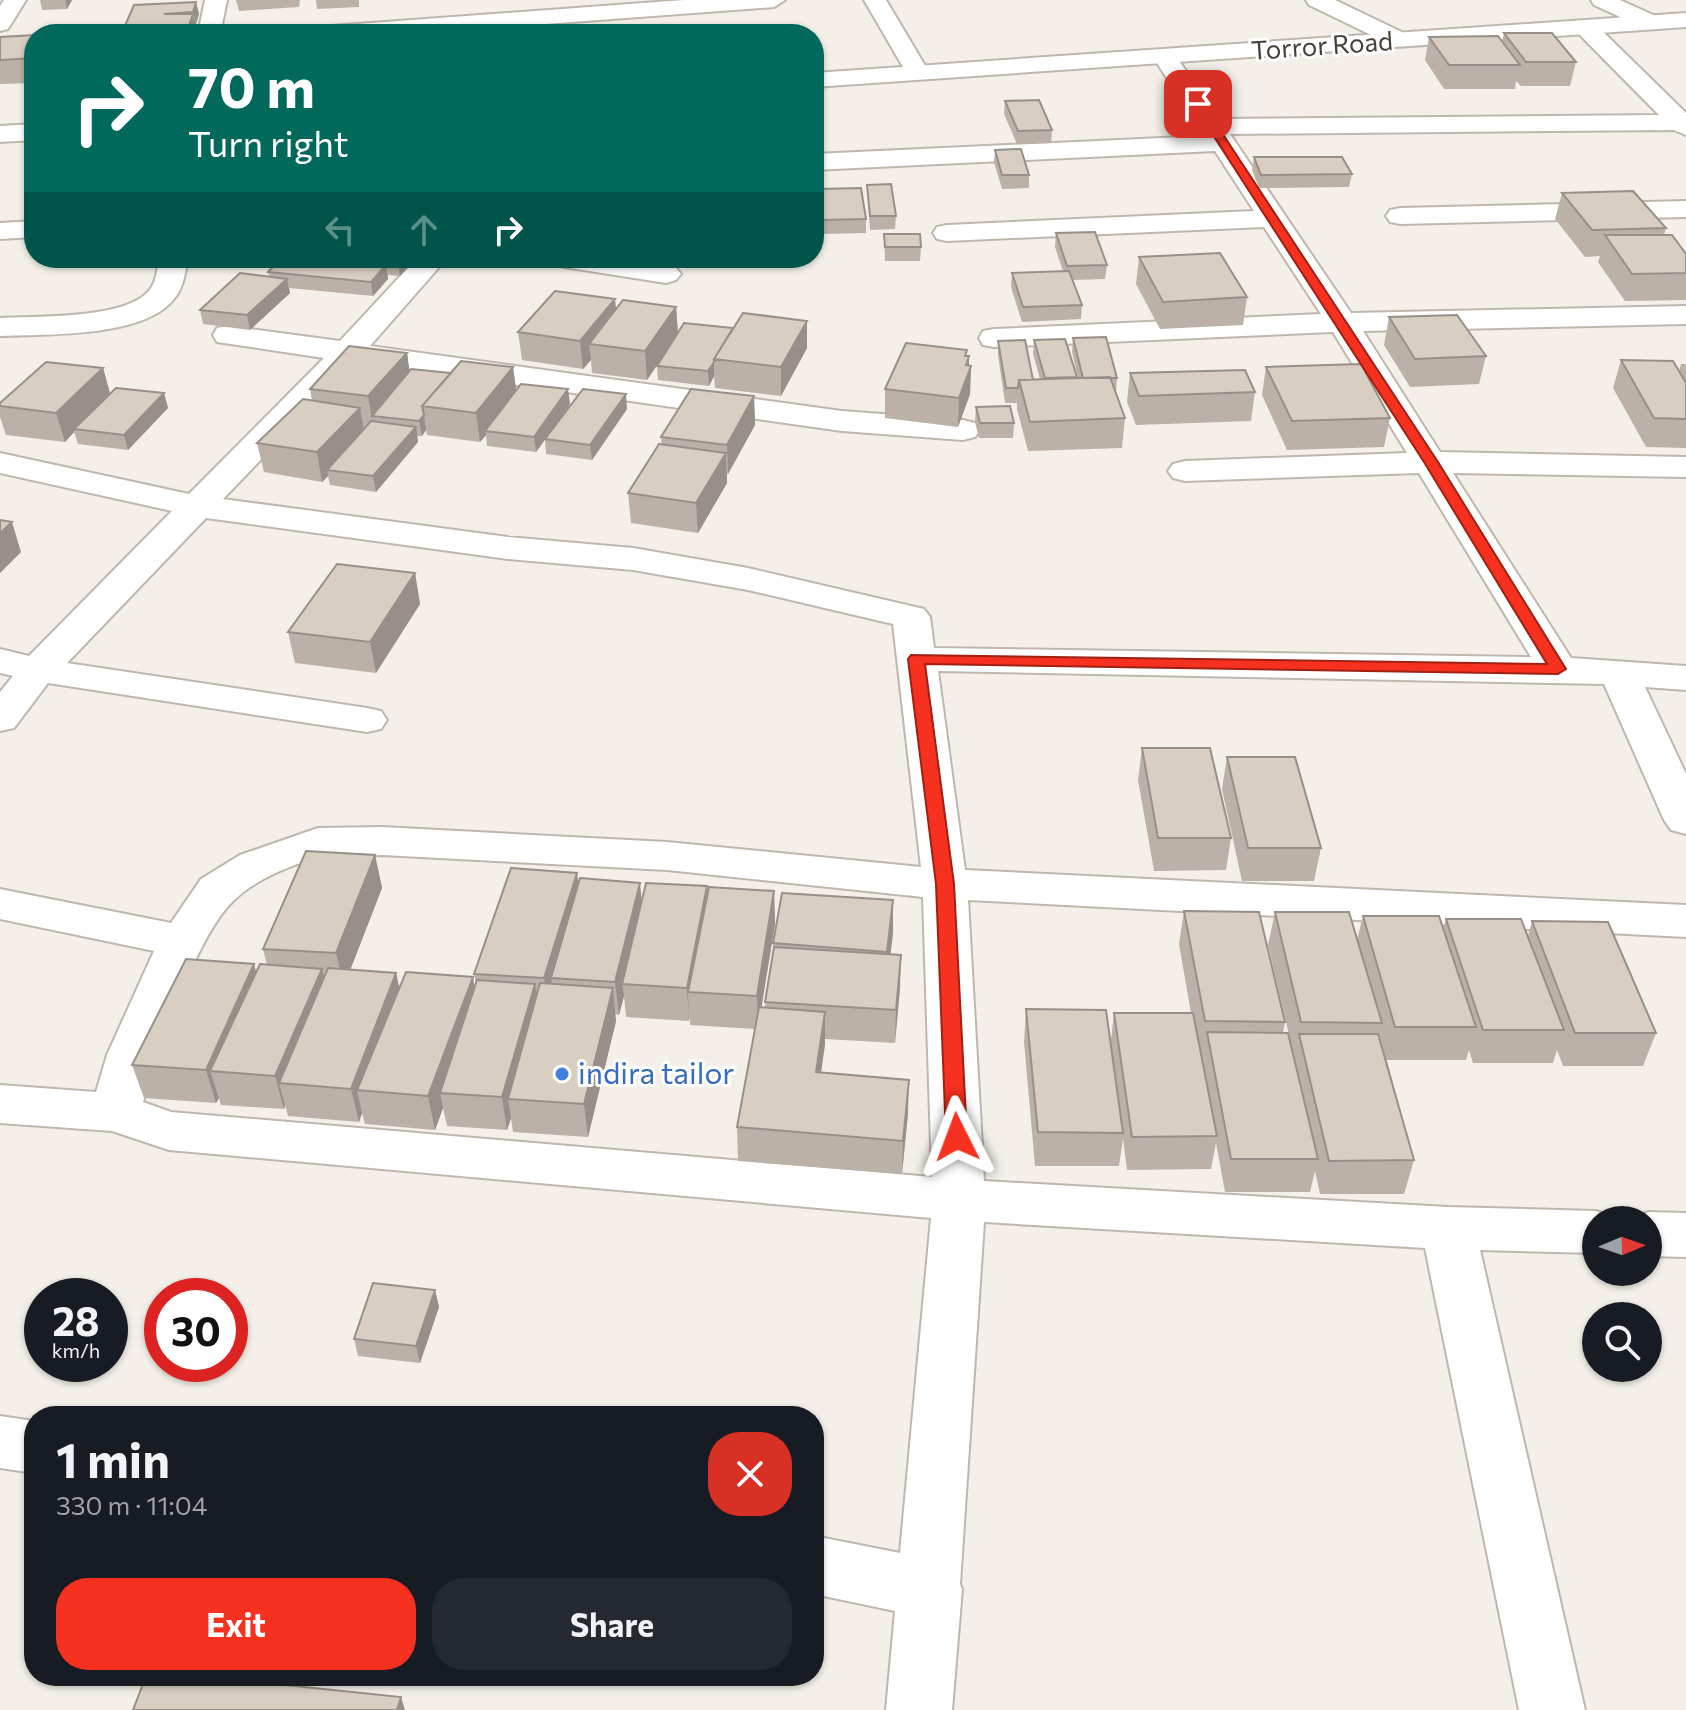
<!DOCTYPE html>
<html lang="en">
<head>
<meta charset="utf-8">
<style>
  :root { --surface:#171b24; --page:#242831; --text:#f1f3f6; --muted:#9ea1a6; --accent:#f6311f }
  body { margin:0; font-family:Commissioner,sans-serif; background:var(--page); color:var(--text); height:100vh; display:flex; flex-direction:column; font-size:30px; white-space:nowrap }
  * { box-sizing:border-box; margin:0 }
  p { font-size:26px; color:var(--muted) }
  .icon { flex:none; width:44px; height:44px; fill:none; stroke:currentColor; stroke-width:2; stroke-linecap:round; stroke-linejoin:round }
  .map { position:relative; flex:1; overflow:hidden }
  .side { position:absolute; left:24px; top:1406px; width:800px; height:280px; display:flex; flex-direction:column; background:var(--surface); border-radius:32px; box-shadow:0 2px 6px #0004 }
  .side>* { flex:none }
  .top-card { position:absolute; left:24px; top:24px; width:800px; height:244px; border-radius:32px; box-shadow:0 2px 6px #0004; background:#00695c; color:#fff; overflow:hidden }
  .needle { width:52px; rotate:88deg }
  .tools { position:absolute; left:1582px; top:1206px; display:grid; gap:16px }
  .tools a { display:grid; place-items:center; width:80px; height:80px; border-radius:50%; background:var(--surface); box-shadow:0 2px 6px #0004; font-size:40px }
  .speed { position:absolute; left:24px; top:1278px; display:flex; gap:16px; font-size:40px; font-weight:700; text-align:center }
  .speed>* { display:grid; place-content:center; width:104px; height:104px; border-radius:50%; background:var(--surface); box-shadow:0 2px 6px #0004; line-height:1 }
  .speed small { font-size:20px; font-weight:400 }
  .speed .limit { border:12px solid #d22; background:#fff; color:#111 }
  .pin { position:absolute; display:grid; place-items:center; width:68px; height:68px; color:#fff; margin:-34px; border-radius:16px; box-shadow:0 4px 12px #0006 }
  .me { position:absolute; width:88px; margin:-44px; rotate:357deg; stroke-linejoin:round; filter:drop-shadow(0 0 6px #0008) }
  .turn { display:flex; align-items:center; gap:28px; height:168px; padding:0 32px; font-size:36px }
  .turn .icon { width:104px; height:104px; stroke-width:2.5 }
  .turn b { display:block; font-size:56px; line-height:68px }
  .lanes { display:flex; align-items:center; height:76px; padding:0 32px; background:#0003; justify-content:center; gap:40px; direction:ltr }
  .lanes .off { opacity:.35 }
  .round { display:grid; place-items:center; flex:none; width:84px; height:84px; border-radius:32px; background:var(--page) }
  .summary { display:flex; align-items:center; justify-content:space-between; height:136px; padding:0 32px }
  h1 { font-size:48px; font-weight:700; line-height:60px }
  .primary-button { display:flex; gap:16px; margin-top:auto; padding:16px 32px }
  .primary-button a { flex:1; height:92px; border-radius:32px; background:var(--accent); color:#fff; font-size:32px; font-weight:700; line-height:92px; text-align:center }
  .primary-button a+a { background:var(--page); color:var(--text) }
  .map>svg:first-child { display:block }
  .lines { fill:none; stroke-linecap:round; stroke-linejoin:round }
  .minor-casing { stroke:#c0b7ac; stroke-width:4 }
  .tertiary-casing { stroke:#c0b7ac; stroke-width:4 }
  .minor { fill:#fff; fill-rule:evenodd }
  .tertiary { fill:#fff; fill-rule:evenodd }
  .wall { fill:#bbb1a7 }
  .shaded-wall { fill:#989088 }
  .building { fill:#d9cec2; stroke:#989088; stroke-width:2 }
  .route { fill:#f6311f; stroke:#a02014; stroke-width:2 }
  .shop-dot { fill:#3f7fe0; stroke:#fff; stroke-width:3 }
  .labels { text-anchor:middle; stroke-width:6; stroke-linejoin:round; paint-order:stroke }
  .far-street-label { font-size:26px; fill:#484037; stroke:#fff }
  .shop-label { font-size:30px; fill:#366cbe; stroke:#fff; text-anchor:start }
</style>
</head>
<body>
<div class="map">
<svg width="1686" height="1710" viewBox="0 0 1686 1710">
  <rect width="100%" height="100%" fill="#f4f0e9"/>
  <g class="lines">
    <!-- minor casing -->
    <g class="minor-casing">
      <path id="minor" d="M4 0H26L8 29 0 31V6Z
        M205 0H227L220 34H198Z
        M684 0H785L774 7 409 34H306L309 29 317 27Z
        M864 0H886L930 74 926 79H910Z
        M1306 0H1335L1410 36 1414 41 1410 46H1394L1309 5Z
        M1591 0H1620L1660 18 1663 23 1660 28H1644L1594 5Z
        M1587 22 1595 24 1686 113V135L1674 130 1230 134 1351 313 1686 306V324L1363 331 1440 452 1686 457V477L1453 473 1571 658 1686 666V690L1645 687 1686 774V834L1671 830 1664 820 1604 684 938 671 965 870 1686 905V937L968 900 984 1181 1448 1207 1596 1211 1615 1217 1617 1220H1596V1253L1480 1250 1585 1710H1519L1425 1248 984 1222 960 1584 962 1589 952 1710H886L895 1611 814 1594V1536L900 1553 931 1218 169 1150 112 1131 0 1123V1085L96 1092 107 1055 154 951 0 919V889L171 923 201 879 240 855 318 828 382 827 667 842 921 867 893 624 748 590 633 570 508 559 206 518 67 663 367 708 381 711 387 720 381 729 367 732 48 683 14 728 0 731V692L13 676 0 673V649L29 656 172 511 0 473V453L189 494 324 358 217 342 213 335 217 328 228 326 340 341 417 258H447L370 346 842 411 963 420 975 423 980 430 975 437 963 440 842 431 355 362 223 499 508 537 633 548 748 568 924 609 930 617 934 648 1531 657 1419 473 1185 481 1173 478 1168 471 1173 464 1185 461 1407 453 1333 332 994 347 983 345 979 338 983 331 994 329 1321 314 1264 227 947 241 937 239 933 233 937 227 947 225 1254 211 1215 151 814 170V154L1205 136 1153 57 1157 52H1173L1219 119 1659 115 1579 34 1576 29 1579 24ZM382 855 667 870 923 897 932 1177 171 1112 143 1102C158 1051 196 937 233 901 254 880 292 864 321 857 339 852 363 856 382 855Z
        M1686 201V217L1400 224 1390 222 1386 216 1390 210 1400 208Z
        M34 221V237L0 239V223Z
        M160 258H188C185 272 184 287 174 299 143 338 47 334 0 336V318C35 316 130 320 151 288 157 280 157 267 160 258Z
        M550 258H619L676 268 681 274 676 280 666 283 564 267 554 264Z
        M1648 1212 1686 1213V1257L1648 1256V1220H1628Z
        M0 1416 34 1421V1473L0 1468Z"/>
    </g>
    <!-- tertiary casing -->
    <g class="tertiary-casing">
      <path id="tertiary" d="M1686 13V27L814 87V73Z
        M34 124V140L0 142V126Z"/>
    </g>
    <!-- minor -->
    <use href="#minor" class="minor"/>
    <!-- tertiary -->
    <use href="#tertiary" class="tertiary"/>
  </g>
  <!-- wall -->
  <path class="wall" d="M40 0H72L67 9 42 10Z
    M236 0H300L299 7 239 11Z
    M316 0H359V7L317 9Z
    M196 2 199 14 193 34H125L124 28Z
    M1504 33 1576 62 1570 86H1521L1516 81 1515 89H1444L1425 60 1429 37 1502 42Z
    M34 35V83L0 84V37Z
    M1005 101 1052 130 1051 143 1017 144 1004 114Z
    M995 150 1029 175V188L1002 189 994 162Z
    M1254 157 1352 174 1349 187 1259 188 1252 170Z
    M867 185 896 216 895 229 870 230Z
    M818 189 866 219V233L822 234 818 202Z
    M1562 193 1666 228 1664 235 1686 254V300L1625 301 1598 262 1600 256 1585 257 1555 219Z
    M1056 233 1107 265 1105 279 1072 280 1082 305 1081 319 1022 322 1011 287 1012 273 1063 271 1055 247Z
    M884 234 921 247 920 261H885Z
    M1139 257 1247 297 1243 325 1160 329 1136 284Z
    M193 258H261L194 263Z
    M282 258H416V259L400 276 388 275V279L373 296 289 288 290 293 250 330 203 324 200 310 269 276 268 272Z
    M700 258H724L723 260Z
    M676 307 678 333 807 348 781 396 715 388 714 376 709 386 658 380 657 366 658 364 647 380 592 373 591 360 583 369 522 360 518 332 616 309Z
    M1389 317 1486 356 1479 384 1410 387 1384 345Z
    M1073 338 1117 378 1116 392 1125 418 1122 448 1028 451 1017 409V403H1005L998 355V341L1033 380 1040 379 1033 354 1034 340 1078 378 1072 352Z
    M407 353 409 370 451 373 513 367 516 390 570 404 547 437 627 409 592 460 546 454 545 440 536 452 487 446 486 435 480 442 427 435 426 430 422 436H417L418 442 376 492 330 485 328 476 322 482 264 472 257 443 312 401 310 389Z
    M966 356 969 366H971L970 394 958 427 885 418V389Z
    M1621 360 1679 371 1681 364H1686V448L1646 447 1613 388Z
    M1266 367 1390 418 1384 447 1287 450 1262 395Z
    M103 368 110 394 164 393 168 408 128 450 78 444 74 432 65 442 6 435 0 417V403Z
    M1130 373 1255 392 1251 421 1136 425 1127 402Z
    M754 396 755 425 728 474H727V483L698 533 631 523 628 493 662 445 661 437Z
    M976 407 1014 423 1013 438H979L975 422Z
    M415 573 420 604 376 673 295 663 288 632Z
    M1142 748 1231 838 1226 870 1154 871 1138 780Z
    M1227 757 1321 848 1314 881H1242L1222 789Z
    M375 855 382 888 350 970 396 973 399 987 474 988 476 983 474 974 577 873 578 884 642 900 774 891 775 924 761 1007H765L773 953V943L893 900V933L890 954 900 988 895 1043 825 1039 821 1073 908 1113 902 1174 738 1161 737 1127 755 1029 690 1025V1018L689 1021 626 1017 624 996 619 1015 615 1014 616 1021 588 1137 513 1132 511 1118 507 1130 447 1126 443 1108 435 1130 365 1124 362 1113 359 1122 288 1116 285 1105 284 1109 221 1105 219 1098 216 1103 144 1098 132 1065 267 965 263 949Z
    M1184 911 1285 1022 1283 1033 1294 1056 1268 945 1275 912 1357 940 1363 916 1443 929 1446 919 1528 936 1532 921 1656 1033 1643 1066H1563L1557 1050 1553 1063H1473L1469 1050 1466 1060H1386L1379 1033 1414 1160 1404 1194H1320L1315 1171 1310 1192H1225L1216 1143 1211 1169 1127 1170 1123 1139 1119 1166H1035L1024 1042 1026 1009 1111 1040 1114 1013H1191L1179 944Z
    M435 1290 439 1307 420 1363 358 1356 354 1339Z"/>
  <!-- shaded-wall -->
  <path class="shaded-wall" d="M65 0H72L67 9Z
    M196 2 199 14 196 24 193 12Z
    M193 14 196 26 193 34H191L189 25Z
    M397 258H416V259L400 276Z
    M386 265 388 279 373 296 371 282Z
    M287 279 290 293 250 330 247 315Z
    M615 299 618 327 589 344 591 360 583 369 580 341Z
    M676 307 678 334 647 380 645 351Z
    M807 321V348L781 396V367Z
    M407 353 411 381 372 416 373 425 368 396Z
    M969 356V372L971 366 970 394 958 427 959 398Z
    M714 362V376L709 386 708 371Z
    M513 367 517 396 485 431 486 435 480 442 476 413Z
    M103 368 111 397 74 429V432L65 442 56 413Z
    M568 389 570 404 536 452 534 437Z
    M164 393 168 408 128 450 124 435Z
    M626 394 627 409 592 460 590 445Z
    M754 396 755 425 728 474 727 445Z
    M360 408 365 437 327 470 328 476 322 482 317 452Z
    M424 415 426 430 422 436 419 421Z
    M416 427 418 442 376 492 373 476Z
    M726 453 727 483 698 533 696 503Z
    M12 522 21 552 0 573V533Z
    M415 573 420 604 376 673 370 642Z
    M375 855 382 888 344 986 336 953Z
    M577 873 581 905 551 978 554 995 549 1012 544 978Z
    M640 883 643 915 622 984 624 996 619 1015 615 982Z
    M707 886 709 919 688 992 689 1021 687 988Z
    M774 891 775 924 758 1029 757 996Z
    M893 900V933L887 985V952Z
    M901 955 900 988 895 1043 896 1010Z
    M254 964 263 997 210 1071 219 1098 216 1103 206 1070Z
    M322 969 330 1002 279 1083 285 1105 284 1109 275 1076Z
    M396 973 403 1006 357 1090 362 1113 359 1122 351 1089Z
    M473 977 478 1010 440 1093 443 1108 435 1130 428 1096Z
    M535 984 540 1017 508 1099 511 1118 507 1130 502 1097Z
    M613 988 616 1021 588 1137 584 1104Z
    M825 1012V1045L816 1106V1072Z
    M909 1080 908 1113 902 1174 903 1141Z
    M435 1290 439 1307 420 1363 416 1346Z
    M401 1697 405 1710H397Z"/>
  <!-- building -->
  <path class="building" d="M196 2 193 12 164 14H193L189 25 124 28 134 5Z
    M1504 33H1552L1576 62H1526Z
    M34 35V58L0 60V37Z
    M1498 36 1520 65H1449L1429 37Z
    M1039 100 1052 130 1018 131 1005 101Z
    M1021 149 1029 175H1002L995 150Z
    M1254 157H1342L1352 174 1261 175Z
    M891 184 896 216H870L867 185Z
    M861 188 866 219 822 220 818 189Z
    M1633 191 1666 228 1592 230 1562 193Z
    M1095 232 1107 265 1067 266 1056 233Z
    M884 234H920L921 247H885Z
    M1605 235H1672L1686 254V273L1632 274Z
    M1220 253 1247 297 1163 302 1139 257Z
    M282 258H316L386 265 371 282 268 272Z
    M1069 271 1082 305 1023 307 1012 273Z
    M240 273 287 279 247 315 200 310Z
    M555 291 615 299 580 341 518 332Z
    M623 300 676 307 645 351 589 344Z
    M743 313 807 321 781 367 714 359Z
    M1457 315 1486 356 1415 359 1389 317Z
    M684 323 733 328 714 359V362L708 371 657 366Z
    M1106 337 1117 378H1083L1073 338Z
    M1065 339 1077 377 1045 378 1034 340Z
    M1025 340 1033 380H1019L1018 388H1006L998 341Z
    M906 343 967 350 965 356H969L966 365 971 366 959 398 885 389Z
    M349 346 407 353 368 396 310 389Z
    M1621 360 1673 361 1686 383V419L1654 418Z
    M461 361 513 367 476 413 422 406Z
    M46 362 103 368 56 413 0 406V403Z
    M1361 364 1390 418 1292 421 1266 367Z
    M411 369 451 373 422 406 424 415 419 421 372 416Z
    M1245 370 1255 392 1139 396 1130 373Z
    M1110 377 1125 418 1030 422 1019 380Z
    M521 384 568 389 534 437 485 431Z
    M116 388 164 393 124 435 74 429Z
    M583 389 626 394 590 445 545 439Z
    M691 389 754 396 727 445 661 437Z
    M303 399 360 408 317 452 257 443Z
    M1010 406 1014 423H980L976 407Z
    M371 421 416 427 373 476 327 470Z
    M659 444 726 453 696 503 628 493Z
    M0 520 12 522 0 533Z
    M337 564 415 573 370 642 288 632Z
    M1142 748H1210L1231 838H1158Z
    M1227 757H1295L1321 848H1248Z
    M306 851 375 855 336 953 263 949Z
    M511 868 577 873 544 978 474 974Z
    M580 878 640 883 615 982 551 978Z
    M646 883 707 886 687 988 622 984Z
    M709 887 774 891 757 996 688 992Z
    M782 893 893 900 887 952 773 943Z
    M1184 911 1259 912 1285 1022 1205 1021Z
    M1275 912H1349L1382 1023 1301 1022Z
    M1363 916H1439L1476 1027H1395Z
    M1446 919H1521L1564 1030H1483Z
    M1532 921 1608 922 1656 1033H1575Z
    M774 947 901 955 896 1010 765 1002Z
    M186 959 254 964 206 1070 132 1065Z
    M260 964 322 969 275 1076 210 1071Z
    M328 968 396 973 351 1089 279 1083Z
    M406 972 473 977 428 1096 357 1090Z
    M477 980 535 984 502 1097 440 1093Z
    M540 983 613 988 584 1104 508 1099Z
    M759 1007 825 1012 816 1072 909 1080 903 1141 737 1127Z
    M1026 1009 1106 1010 1123 1133 1038 1132Z
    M1114 1013H1193L1217 1136 1132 1137Z
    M1207 1032 1288 1033 1318 1159H1231Z
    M1299 1034H1378L1414 1160 1329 1161Z
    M373 1283 435 1290 416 1346 354 1339Z
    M146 1676H199L401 1697 397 1710H133Z"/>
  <!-- route -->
  <path class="route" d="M1198 101 1203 104 1438 462 1566 669 1558 674 925 664 954 884 967 1137 964 1143H949L946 1137 936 884 908 659 911 655 1547 664 1424 462 1193 104Z"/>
  <!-- markers -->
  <circle class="shop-dot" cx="562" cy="1074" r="8"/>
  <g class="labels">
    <!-- far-street labels -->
    <g class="far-street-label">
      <text transform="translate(1322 46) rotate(-4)" y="9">Torror Road</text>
    </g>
    <!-- shop labels -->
    <g class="shop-label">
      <text x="578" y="1084">indira tailor</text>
    </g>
  </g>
</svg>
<div class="tools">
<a><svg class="needle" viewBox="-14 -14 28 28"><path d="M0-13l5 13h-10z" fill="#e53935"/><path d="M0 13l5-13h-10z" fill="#9ea1a6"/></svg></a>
<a><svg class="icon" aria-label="search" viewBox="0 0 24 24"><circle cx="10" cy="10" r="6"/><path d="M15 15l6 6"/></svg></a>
</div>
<div class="speed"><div>28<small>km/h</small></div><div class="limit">30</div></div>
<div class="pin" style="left:1198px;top:104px;background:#d93025"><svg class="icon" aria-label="arrive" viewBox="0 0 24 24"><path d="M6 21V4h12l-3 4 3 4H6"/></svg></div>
<svg class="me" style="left:957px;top:1137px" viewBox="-20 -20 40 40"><path d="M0-17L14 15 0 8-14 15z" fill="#f6311f" stroke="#fff" stroke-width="4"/></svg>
<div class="top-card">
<div class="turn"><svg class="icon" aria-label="right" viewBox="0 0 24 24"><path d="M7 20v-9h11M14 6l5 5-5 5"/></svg><div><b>70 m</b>Turn right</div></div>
<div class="lanes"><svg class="icon off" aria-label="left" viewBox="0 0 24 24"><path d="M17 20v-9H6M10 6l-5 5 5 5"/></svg><svg class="icon off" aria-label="ahead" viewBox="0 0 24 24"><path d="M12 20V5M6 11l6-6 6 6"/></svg><svg class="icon" aria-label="right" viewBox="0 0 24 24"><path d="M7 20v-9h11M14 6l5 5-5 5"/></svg></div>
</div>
<section class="side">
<div class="summary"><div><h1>1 min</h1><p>330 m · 11:04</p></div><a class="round" style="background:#d93025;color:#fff"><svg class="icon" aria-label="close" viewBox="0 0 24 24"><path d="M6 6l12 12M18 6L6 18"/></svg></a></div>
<div class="primary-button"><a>Exit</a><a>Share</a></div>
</section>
</div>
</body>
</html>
